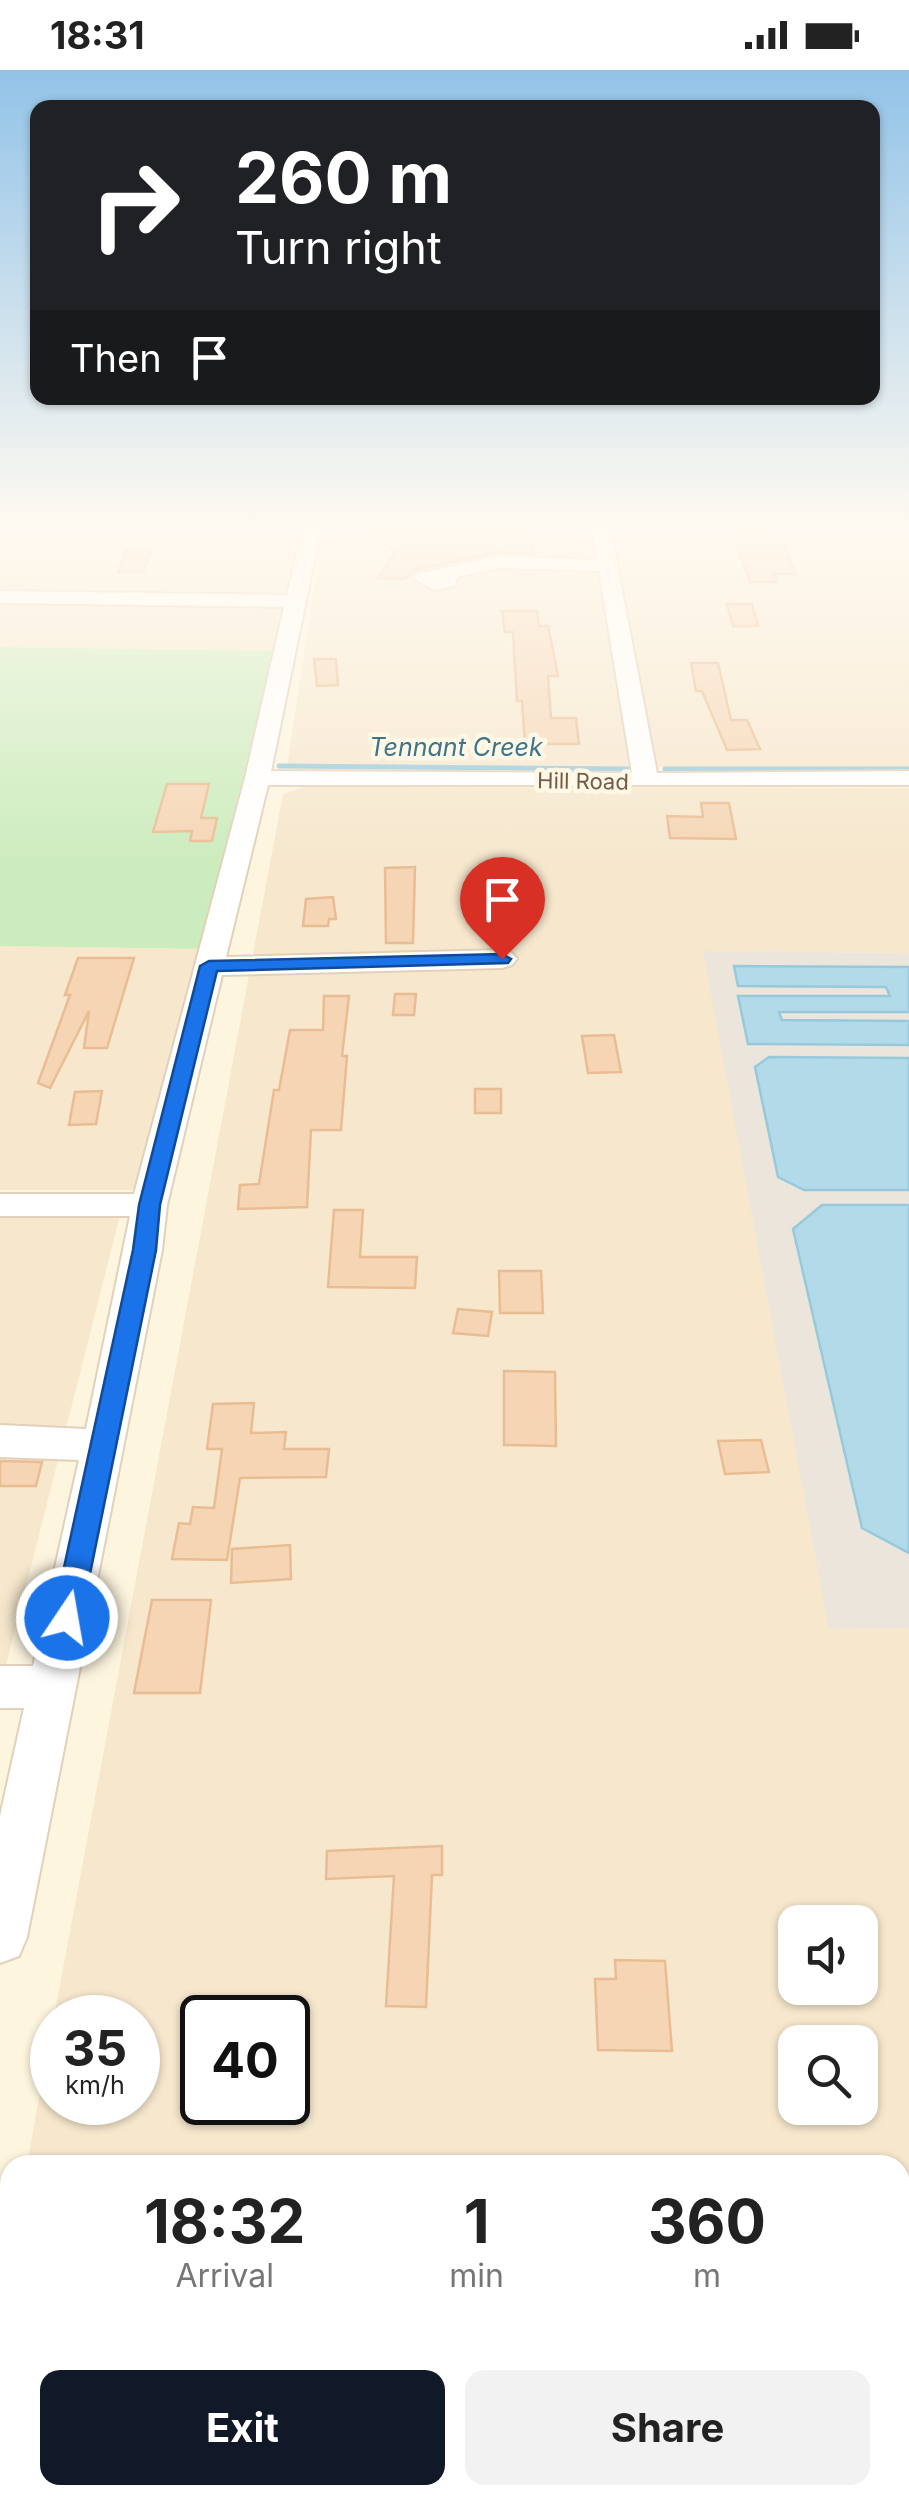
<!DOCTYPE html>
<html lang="en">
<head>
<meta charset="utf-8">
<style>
  :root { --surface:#fff; --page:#f2f2f2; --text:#222; --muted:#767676; --accent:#111827 }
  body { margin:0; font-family:Inter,sans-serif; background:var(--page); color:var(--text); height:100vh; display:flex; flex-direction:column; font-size:38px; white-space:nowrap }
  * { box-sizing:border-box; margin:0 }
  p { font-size:32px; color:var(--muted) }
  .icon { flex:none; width:55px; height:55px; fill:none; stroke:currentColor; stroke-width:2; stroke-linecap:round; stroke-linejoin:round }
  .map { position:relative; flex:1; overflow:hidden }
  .details { position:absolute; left:0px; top:2085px; width:910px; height:350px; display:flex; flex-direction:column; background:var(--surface); border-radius:30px 30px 0 0; box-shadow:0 2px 8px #0004 }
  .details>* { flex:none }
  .guide { position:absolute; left:30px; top:30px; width:850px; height:305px; border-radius:20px; box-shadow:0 2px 8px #0004; background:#202124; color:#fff; overflow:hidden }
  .fabs { position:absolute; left:778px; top:1835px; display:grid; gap:20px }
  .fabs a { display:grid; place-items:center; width:100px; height:100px; border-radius:20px; background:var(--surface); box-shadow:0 2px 8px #0004; font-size:50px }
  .speed { position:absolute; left:30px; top:1925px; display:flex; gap:20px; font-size:50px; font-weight:700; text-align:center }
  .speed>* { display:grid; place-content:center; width:130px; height:130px; border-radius:50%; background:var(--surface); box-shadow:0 2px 8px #0004; line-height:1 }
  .speed small { font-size:25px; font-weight:400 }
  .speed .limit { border:5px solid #111; border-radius:15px; background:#fff; color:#111 }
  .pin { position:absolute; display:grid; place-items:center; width:85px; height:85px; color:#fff; margin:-102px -42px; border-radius:50% 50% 50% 0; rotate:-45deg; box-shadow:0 0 10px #0007 }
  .pin .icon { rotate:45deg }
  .me { position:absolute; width:110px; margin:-55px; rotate:12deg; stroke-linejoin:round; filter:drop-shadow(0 0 8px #0008) }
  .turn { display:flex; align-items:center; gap:35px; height:210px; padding:0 40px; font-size:45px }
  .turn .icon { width:130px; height:130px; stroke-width:2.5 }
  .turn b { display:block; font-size:70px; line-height:85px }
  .then { display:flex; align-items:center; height:95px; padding:0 40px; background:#0003; gap:20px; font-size:38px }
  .eta { display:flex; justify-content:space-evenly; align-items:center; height:170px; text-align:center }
  .eta b { font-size:60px; font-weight:700; line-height:70px }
  .primary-button { display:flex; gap:20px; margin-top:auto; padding:20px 40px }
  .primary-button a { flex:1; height:115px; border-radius:20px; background:var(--accent); color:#fff; font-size:40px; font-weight:700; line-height:115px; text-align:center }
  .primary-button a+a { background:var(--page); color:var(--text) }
  .status { display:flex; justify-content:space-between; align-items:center; height:70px; padding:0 50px; background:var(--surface); direction:ltr }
  .status svg { height:28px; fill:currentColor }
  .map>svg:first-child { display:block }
  .residential { fill:#f6e7cd; fill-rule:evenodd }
  .industrial { fill:#ebe5db }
  .green { fill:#cbecbd }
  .water { fill:#b2dae8; stroke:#98c9db; stroke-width:2.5 }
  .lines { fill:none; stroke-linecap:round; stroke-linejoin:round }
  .stream { stroke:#98c9db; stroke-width:5 }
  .building { fill:#f5d5b4; stroke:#e9bd94; stroke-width:2.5 }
  .minor-casing { stroke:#e2d1ba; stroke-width:4 }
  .minor { fill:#fff; fill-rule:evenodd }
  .route { fill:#1a73e8; stroke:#114b97; stroke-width:2.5 }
  .labels { text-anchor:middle; stroke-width:9; stroke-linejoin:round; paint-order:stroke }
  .far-street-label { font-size:22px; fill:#755b45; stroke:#fff8e6 }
  .far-water-label { font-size:25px; font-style:italic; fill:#3d758b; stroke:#fff8e6 }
</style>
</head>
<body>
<div class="status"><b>18:31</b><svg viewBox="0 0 49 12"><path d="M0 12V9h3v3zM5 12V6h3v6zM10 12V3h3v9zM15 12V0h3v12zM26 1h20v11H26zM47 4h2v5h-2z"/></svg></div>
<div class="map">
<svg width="909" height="2435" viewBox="0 0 909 2435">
  <rect width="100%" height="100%" fill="#fef5df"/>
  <!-- residential -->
  <path class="residential" d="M0 458H302L279 581 0 577Z
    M323 458H909V698L287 696Z
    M304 717 909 718V883L704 881 830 1559 909 1558V2227L900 2228V2095H27L52 1956V2032H138V1948L54 1947 283 724ZM795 1852H860V1918H795ZM202 1948H288V2032H202ZM795 1972H860V2038H795Z
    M0 876 205 879 140 1120H0Z
    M0 1144 120 1145 0 1619Z"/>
  <!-- industrial -->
  <path class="industrial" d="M703 881 909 883V1558L829 1559Z"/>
  <!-- green -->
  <path class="green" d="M0 577 279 581 205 879 0 876Z"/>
  <!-- water -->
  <path class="water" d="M734 896 909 897V942H779L782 950 909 951V975L748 974 738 926H890L886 917 738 916Z
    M769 987 909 988V1120H804L778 1107 755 997Z
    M822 1135H909V1483L862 1458 793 1159Z"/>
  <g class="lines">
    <!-- stream -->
    <path class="stream" d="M279 696 634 699
      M665 699H909"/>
  </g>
  <!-- building -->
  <path class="building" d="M365 458H528L533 484 498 482 415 500 405 509 378 508 395 482Z
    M754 460 774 470H783L796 504H774L777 512H750L733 464Z
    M127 479H151L143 502H118Z
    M727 534H752L758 556H733Z
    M502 541H537L539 556H548L558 606H548L551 648H576L579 674H525L522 631H517L513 562H505Z
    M314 589H336L338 615 317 616Z
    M691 593H718L731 650H747L760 679 727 680 702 621H696Z
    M167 714H209L201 748H217L212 771H190L192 761 153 762Z
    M701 733H729L736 769 670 768 667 746 703 747Z
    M415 797 413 873H386L385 798Z
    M333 827 336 849H329L328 856H303L306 829Z
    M78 888H134L107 978H84L89 941 50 1018 38 1013 70 925H65Z
    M395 924H416L414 945H393Z
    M324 926H349L342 986H347L341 1060H311L307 1137 238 1139 240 1115 259 1114 274 1020H279L290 960H323Z
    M614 965 621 1002 588 1003 582 966Z
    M475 1019H501V1043H475Z
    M102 1021 96 1054 69 1055 75 1022Z
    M334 1140H363L360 1187H417L415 1218 328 1217Z
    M499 1201H541L543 1243H500Z
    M458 1239 492 1242 488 1266 453 1263Z
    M504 1301 555 1302 556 1376 504 1375Z
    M254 1333 251 1363 286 1362 284 1379H329L326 1407 240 1408 227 1490 172 1489 179 1453 190 1454 193 1437 214 1438 222 1379H207L213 1334Z
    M761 1370 769 1402 725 1404 718 1371Z
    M0 1391 42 1392 36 1416H0Z
    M290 1475 291 1509 231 1513 232 1479Z
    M152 1530H211L200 1623H134Z
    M442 1776V1805H432L426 1937 386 1936 394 1806 326 1809 327 1781Z
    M615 1890 665 1891 672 1981 598 1980 595 1909H616Z"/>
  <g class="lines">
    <!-- minor casing -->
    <g class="minor-casing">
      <path id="minor" d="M303 458H321L271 701 632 703 599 501 499 498 457 507 456 515 435 520 413 508 416 504 499 486 597 490 592 458H610L657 703 909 701V715H268L226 887 502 880 512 883 517 889 512 895 502 898 222 905 167 1135 162 1180 27 1867 19 1886 0 1893V1746L24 1638H0V1596H33L79 1390 0 1387V1355L86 1359 130 1146H0V1124H134L245 708 284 537 0 533V521L287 525Z"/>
    </g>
    <!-- minor -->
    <use href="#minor" class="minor"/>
  </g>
  <!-- sky -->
  <linearGradient id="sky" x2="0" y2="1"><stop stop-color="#92c3e8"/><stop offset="0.57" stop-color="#fffaf1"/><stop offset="1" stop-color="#fffaf1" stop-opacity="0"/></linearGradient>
  <rect width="909" height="799" fill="url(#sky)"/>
  <!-- route -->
  <path class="route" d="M502 884 511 889 508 893 217 901 160 1135 156 1180 81 1548 77 1556 67 1559 57 1556 53 1548 133 1180 139 1135 200 896 209 891Z"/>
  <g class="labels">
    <!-- far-street labels -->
    <g class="far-street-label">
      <text transform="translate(583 711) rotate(1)" y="8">Hill Road</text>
    </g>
    <!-- far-water labels -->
    <g class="far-water-label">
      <text x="456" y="686">Tennant Creek</text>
    </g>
  </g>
</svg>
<div class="fabs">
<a><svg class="icon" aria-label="sound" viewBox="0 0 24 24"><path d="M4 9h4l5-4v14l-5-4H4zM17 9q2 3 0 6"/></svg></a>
<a><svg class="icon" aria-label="search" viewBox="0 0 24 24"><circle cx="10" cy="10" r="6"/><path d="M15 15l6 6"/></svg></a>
</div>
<div class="speed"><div>35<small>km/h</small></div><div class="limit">40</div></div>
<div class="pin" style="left:502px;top:889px;background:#d93025"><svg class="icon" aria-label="arrive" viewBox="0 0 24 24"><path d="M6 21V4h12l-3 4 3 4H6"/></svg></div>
<svg class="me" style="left:67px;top:1548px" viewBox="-20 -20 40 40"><circle r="17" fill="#1a73e8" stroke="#fff" stroke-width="3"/><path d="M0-11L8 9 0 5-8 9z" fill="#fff"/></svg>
<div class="guide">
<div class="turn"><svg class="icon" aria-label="right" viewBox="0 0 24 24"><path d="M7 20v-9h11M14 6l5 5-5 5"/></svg><div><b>260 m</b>Turn right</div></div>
<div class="then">Then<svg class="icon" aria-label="arrive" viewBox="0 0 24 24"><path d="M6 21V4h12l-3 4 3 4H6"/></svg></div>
</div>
<section class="details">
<div class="eta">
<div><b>18:32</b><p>Arrival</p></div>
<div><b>1</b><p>min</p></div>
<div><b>360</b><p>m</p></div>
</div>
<div class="primary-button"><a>Exit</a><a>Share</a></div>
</section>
</div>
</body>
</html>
